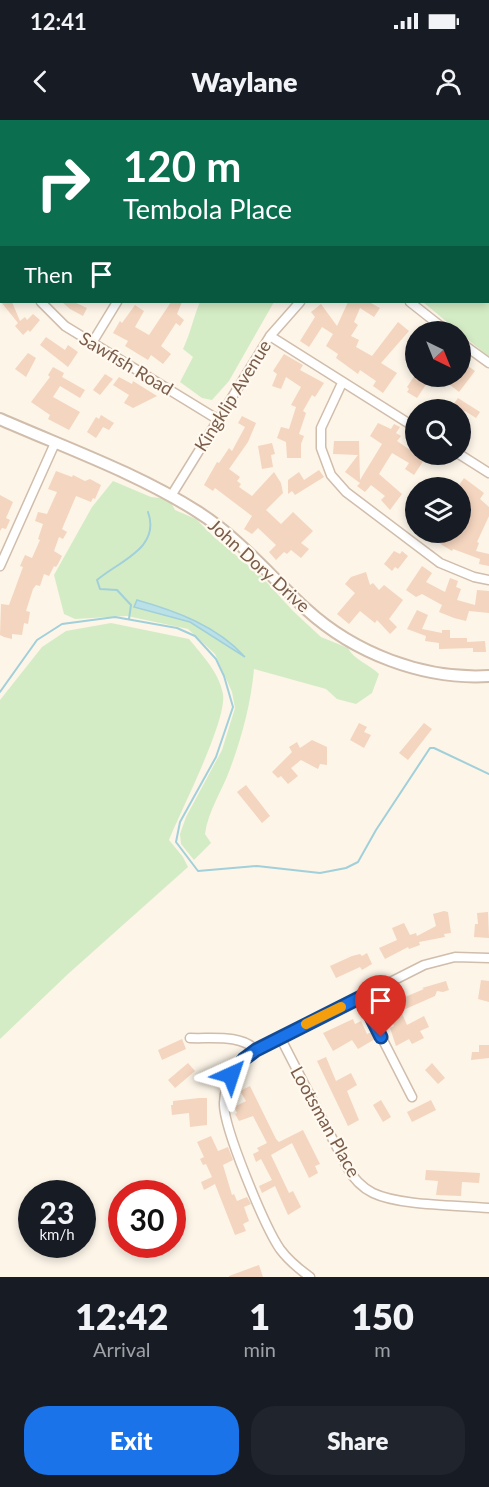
<!DOCTYPE html>
<html lang="en">
<head>
<meta charset="utf-8">
<style>
  :root { --surface:#171b24; --page:#20242c; --text:#f1f3f6; --muted:#9ea1a6; --accent:#1a73e8 }
  body { margin:0; font-family:Lato,sans-serif; background:var(--page); color:var(--text); height:100vh; display:flex; flex-direction:column; font-size:22px; white-space:nowrap }
  * { box-sizing:border-box; margin:0 }
  p { font-size:20px; color:var(--muted) }
  .icon { flex:none; width:33px; height:33px; fill:none; stroke:currentColor; stroke-width:2; stroke-linecap:round; stroke-linejoin:round }
  .map { position:relative; height:1157px; overflow:hidden }
  .sheet { display:flex; flex-direction:column; background:var(--surface); flex:1 }
  .sheet>* { flex:none }
  .guide { position:absolute; left:0px; top:0px; width:489px; height:183px; box-shadow:0 3px 9px #0003; background:#0b6e4f; color:#fff; overflow:hidden }
  .needle { width:39px; rotate:137deg }
  .buttons { position:absolute; left:405px; top:201px; display:grid; gap:12px }
  .buttons a { display:grid; place-items:center; width:66px; height:66px; border-radius:50%; background:var(--surface); box-shadow:0 3px 9px #0003; font-size:30px }
  .speed { position:absolute; left:18px; top:1060px; display:flex; gap:12px; font-size:30px; font-weight:700; text-align:center }
  .speed>* { display:grid; place-content:center; width:78px; height:78px; border-radius:50%; background:var(--surface); box-shadow:0 3px 9px #0003; line-height:1 }
  .speed small { font-size:15px; font-weight:400 }
  .speed .limit { border:9px solid #d22; background:#fff; color:#111 }
  .pin { position:absolute; display:grid; place-items:center; width:51px; height:51px; color:#fff; margin:-62px -26px; border-radius:50% 50% 50% 0; rotate:-45deg; box-shadow:0 0 6px #0007 }
  .pin .icon { rotate:45deg }
  .me { position:absolute; width:66px; margin:-33px; rotate:42deg; stroke-linejoin:round; filter:drop-shadow(0 0 4px #0008) }
  .turn { display:flex; align-items:center; gap:21px; height:126px; padding:0 24px; font-size:27px }
  .turn .icon { width:78px; height:78px; stroke-width:2.5 }
  .turn b { display:block; font-size:42px; line-height:51px }
  .then { display:flex; align-items:center; height:57px; padding:0 24px; background:#0003; gap:12px; font-size:22px }
  .eta { display:flex; justify-content:space-evenly; align-items:center; height:102px; text-align:center }
  .eta b { font-size:36px; font-weight:800; line-height:42px }
  .button { display:flex; gap:12px; margin-top:auto; padding:12px 24px }
  .button a { flex:1; height:69px; border-radius:24px; background:var(--accent); color:#fff; font-size:24px; font-weight:800; line-height:69px; text-align:center }
  .button a+a { background:var(--page); color:var(--text) }
  .status { display:flex; justify-content:space-between; align-items:center; height:42px; padding:0 30px; background:var(--surface); direction:ltr }
  .status svg { height:16px; fill:currentColor }
  header { display:flex; justify-content:space-between; align-items:center; height:78px; padding:0 24px; background:var(--surface); font-size:27px; font-weight:800 }
  .map>svg:first-child { display:block }
  .green { fill:#d4ecc5 }
  .water { fill:#bbe1e8; stroke:#a1d0da; stroke-width:1.5 }
  .lines { fill:none; stroke-linecap:round; stroke-linejoin:round }
  .stream { stroke:#a1d0da; stroke-width:2 }
  .building { fill:#f4d5bf }
  .minor-casing { stroke:#d0bdac; stroke-width:11 }
  .tertiary-casing { stroke:#d0bdac; stroke-width:14 }
  .minor { stroke:#fff; stroke-width:8 }
  .tertiary { stroke:#fff; stroke-width:10 }
  .route-casing { stroke:#114b97; stroke-width:15 }
  .route { stroke:#1a73e8; stroke-width:10 }
  .slow { stroke:#f59e0b; stroke-width:10 }
  .labels { text-anchor:middle; stroke-width:4.5; stroke-linejoin:round; paint-order:stroke }
  .street-label { font-size:18px; fill:#795c4a; stroke:#fff9ef }
</style>
</head>
<body>
<div class="status"><b>12:41</b><svg viewBox="0 0 49 12"><path d="M0 12V9h3v3zM5 12V6h3v6zM10 12V3h3v9zM15 12V0h3v12zM26 1h20v11H26zM47 4h2v5h-2z"/></svg></div>
<header><svg class="icon" aria-label="back" viewBox="0 0 24 24"><path d="M15 5l-7 7 7 7"/></svg>Waylane<svg class="icon" aria-label="person" viewBox="0 0 24 24"><circle cx="12" cy="8" r="4"/><path d="M4 21q1-7 8-7t8 7"/></svg></header>
<div class="map">
<svg width="489" height="1157" viewBox="0 0 489 1157">
  <rect width="100%" height="100%" fill="#fdf5e8"/>
  <!-- green -->
  <path class="green" d="M210 0H425L427 1H210Z
    M489 76V237L423 182H488Z
    M200 182H274L229 261 212 280 202 278 180 262 193 237 183 229C191 212 193 198 200 182Z
    M113 361 151 377 169 379 175 390 196 399 215 418 260 455 293 491 321 517 348 528C354 540 369 544 379 554L372 573 356 584 337 579 326 569 254 549C251 583 242 617 230 649 222 671 208 691 205 714L211 723 194 740 181 724 180 714 186 697 222 630 235 588 232 572 215 534 188 509 127 496 75 499 64 494 54 455 92 387Z
    M111 503 189 519C202 535 219 552 223 574 227 601 181 690 169 720L183 737 188 747 68 854 0 919V580L42 527 66 511Z"/>
  <!-- water -->
  <path class="water" d="M137 480C176 491 217 506 245 537L190 502 134 487Z"/>
  <g class="lines">
    <!-- stream -->
    <path class="stream" d="M129 499 131 485 117 470 100 469 97 460C119 441 161 428 148 392
      M0 572 37 520 62 504 115 497 177 508 195 516 216 539 224 556 233 587 216 637 180 702 176 722 198 751 257 746 320 753 346 748 358 742 376 710 430 628H434L489 654"/>
  </g>
  <!-- building -->
  <path class="building" d="M1 182H12L20 201 25 197 27 200 33 194 40 200 30 212 28 210 23 215 15 206 18 203Z
    M62 182H74L87 188 83 196 70 189Z
    M171 182H182L177 194 184 200 180 206 176 203 161 226 171 234 163 244 151 235 148 240 125 226 128 221 113 213 120 201 122 203 135 185 144 191 135 207 149 215Z
    M348 182H369L380 188 374 197 360 188 354 202 358 205 351 216 359 220 356 227 372 236 398 202 409 211 381 243 397 253 383 273 373 266 376 261 360 250 358 254 336 238 338 234 326 226 333 214 322 207 309 227 300 221 315 197 311 192 321 184 337 206Z
    M46 217 65 230 68 225 78 232 68 247 40 225Z
    M28 233 36 238 26 257 15 249Z
    M284 234 303 245 300 250 324 263 315 277 312 275 303 291 306 293 299 314 304 316 301 324V338H287L286 322 277 318 281 307 289 309 296 287 291 285 301 267 286 257 281 269 272 266 277 254 273 251Z
    M465 244 475 251 459 272 439 256H460V250Z
    M53 247 64 253 62 257 85 270 80 278 60 266 53 277 80 292 69 310 48 299 50 295 31 282 50 257 48 255Z
    M105 254 113 259 100 275 93 270Z
    M415 255 427 263 417 278 407 272 409 269 407 267Z
    M119 257 132 264 133 261 157 276 133 288 124 283 129 275 113 265Z
    M458 278 480 292 476 298 465 291 460 298V290H431L436 281 450 289Z
    M101 295 114 303 109 310 103 307 96 318 87 312 96 297 99 299Z
    M242 296 256 303 248 322 229 349 240 357 237 361 241 364 239 367 252 376 274 352 281 363 283 373 266 390 281 404 293 392 313 411 301 423 309 429 301 438 291 430 287 434 284 432 276 440 269 432 276 425 258 408 252 414 244 409 252 396 215 368 213 371 204 365 217 342 219 343 229 328 232 331 245 307 238 303Z
    M378 303 391 309 394 304 400 307 396 313 401 316 397 321 416 334 426 337 414 355 405 349 409 343 392 333 379 354 402 374 390 390 381 380 385 376 371 365 365 372 357 366 360 363 345 352 358 335 333 334 334 321H359L360 360 382 324 370 316Z
    M272 323 275 334 271 335 273 347 262 349 258 326Z
    M319 350 324 357 295 375 292 371 288 374V360L299 352 304 360Z
    M56 351 72 357 73 355 85 361 90 359 101 365 95 379 93 378 91 382 76 376 62 409 67 412 63 419 59 417 54 431 62 436 58 444 56 447 54 446 49 456 44 454 40 466 36 465 33 469 26 491 30 492 28 504 24 503 22 515 12 514V519L4 517 0 515 1 484 9 485 23 447 20 446 25 435 32 438 40 420 38 419 43 404 35 401 38 392 47 394 57 372 48 369Z
    M464 358 484 373 480 379 489 387V396L477 422 479 423 476 431 489 434V446L479 444 480 439 453 429 452 431 439 423 445 412H460V368H457Z
    M0 375 13 382 6 398 10 400 6 409 2 408 0 411Z
    M394 431 400 434 402 431 408 436 398 449 395 447 392 451 384 444Z
    M422 446 432 453 426 462 445 472 450 458 458 461 456 467 461 469 457 480 475 485 477 470 489 471V493L469 491 466 501 454 498 439 492 442 485 422 474 416 477 406 470Z
    M366 452 370 465 373 463 379 470 384 465 403 480 389 499 397 507 390 514 377 500 375 503 360 491 349 504 337 494 355 473 345 464 351 457Z
    M417 490 428 495 422 509 442 513V510H450V518H467V522L485 521 486 532H473V528L439 529V523L425 521 426 516 407 509Z
    M359 603 367 607 364 612 371 615 364 628 350 620Z
    M424 603 432 609 408 640 399 633Z
    M312 620 327 627V645L320 644 318 649 301 640 291 648 298 656 288 664 281 656 278 658 272 652 292 632 289 627 297 622 300 628Z
    M246 665 270 696 262 703 237 672Z
    M444 791 448 792 451 813 444 814 445 817 419 822 420 825 409 829 408 827 385 839 379 828 397 820 392 808 404 803 410 815 416 813 417 816 436 806 433 794Z
    M488 792 489 818 474 817 475 804H478L477 793Z
    M367 833 372 844 362 850 360 847 336 858 330 846 352 836 360 834 362 836Z
    M481 860 489 861V882L478 879Z
    M446 861 449 870 443 872 437 871 435 876 401 891 407 905 424 896 429 907 420 911 424 918 412 924 409 919 396 926 390 908 394 906 384 886 424 869 422 868Z
    M353 899 355 904 361 901 367 914 372 912 375 919 358 929 352 920 333 931 323 913Z
    M182 919 186 929 162 940 158 930Z
    M479 925H489V938L471 940 472 932H479Z
    M326 937 336 961 351 953 357 965 347 971 359 1000 348 1006 317 941Z
    M188 943 195 951 175 968 168 960Z
    M432 943 445 958 438 964 425 950Z
    M250 966 276 1019 279 1022 303 1010 320 1044 315 1046 318 1053 309 1058 292 1023 271 1035 289 1073 293 1071 301 1087 288 1095 275 1066 262 1073 259 1066 272 1060 261 1039 256 1042 253 1034 259 1031 257 1028 267 1023 253 996 239 1001 235 994 237 993 234 987 246 981 240 971Z
    M199 978H207V1005L190 1007 189 993 172 995 171 985H173V981Z
    M381 980 391 997 383 1002 373 985Z
    M431 980 436 990 412 1002 407 992Z
    M211 1016 218 1031 228 1027 233 1040 223 1045 232 1075 234 1074 237 1081 247 1077 251 1084 244 1087 249 1101 243 1104 246 1111 235 1115 215 1064 204 1070 201 1062 212 1057 206 1044 203 1045 200 1039 204 1037 197 1022Z
    M426 1050 480 1053 479 1063 462 1062 461 1076 436 1075 438 1061 425 1060Z
    M259 1145 263 1157H229V1156Z"/>
  <g class="lines">
    <!-- minor casing -->
    <g class="minor-casing">
      <path id="minor" d="M47 2 48 0
        M159 2V0
        M488 64 489 62
        M0 112H2
        M41 182 65 206 217 299
        M410 182 448 212
        M270 216 416 308
        M460 222 489 243
        M92 223 117 182
        M342 263 321 308V328L331 355 346 372 440 443 474 457 489 460
        M459 334 489 353
        M171 376 270 216 300 182
        M0 446 55 323
        M361 877 412 977
        M280 917 347 1047C353 1058 361 1067 373 1073 400 1086 458 1085 489 1088
        M190 918C212 919 240 914 256 930
        M310 1157C299 1149 288 1140 280 1129 265 1107 223 1007 224 983 225 960 237 941 256 930L424 845 455 837 489 838"/>
    </g>
    <!-- tertiary casing -->
    <g class="tertiary-casing">
      <path id="tertiary" d="M0 299C66 328 137 353 198 392 239 418 270 456 306 489 354 533 423 560 489 556"/>
    </g>
    <!-- minor -->
    <use href="#minor" class="minor"/>
    <!-- tertiary -->
    <use href="#tertiary" class="tertiary"/>
  </g>
  <g class="lines">
    <!-- route casing -->
    <g class="route-casing">
      <path id="route" d="M231 955 244 939 256 930 361 877 381 917"/>
    </g>
    <!-- route -->
    <use href="#route" class="route"/>
    <!-- slow -->
    <path class="slow" d="M306 904 341 887"/>
  </g>
  <g class="labels">
    <!-- street labels -->
    <g class="street-label">
      <text transform="translate(126 244) rotate(31)" y="6">Sawfish Road</text>
      <text transform="translate(233 276) rotate(-58)" y="6">Kingklip Avenue</text>
      <text transform="translate(259 446) rotate(42)" y="6">John Dory Drive</text>
      <text transform="translate(325 1002) rotate(61)" y="6">Lootsman Place</text>
    </g>
  </g>
</svg>
<div class="buttons">
<a><svg class="needle" viewBox="-14 -14 28 28"><path d="M0-13l5 13h-10z" fill="#e53935"/><path d="M0 13l5-13h-10z" fill="#9ea1a6"/></svg></a>
<a><svg class="icon" aria-label="search" viewBox="0 0 24 24"><circle cx="10" cy="10" r="6"/><path d="M15 15l6 6"/></svg></a>
<a><svg class="icon" aria-label="layers" viewBox="0 0 24 24"><path d="M12 4l9 5-9 5-9-5zM3 14l9 5 9-5"/></svg></a>
</div>
<div class="speed"><div>23<small>km/h</small></div><div class="limit">30</div></div>
<div class="pin" style="left:381px;top:917px;background:#d93025"><svg class="icon" aria-label="arrive" viewBox="0 0 24 24"><path d="M6 21V4h12l-3 4 3 4H6"/></svg></div>
<svg class="me" style="left:231px;top:955px" viewBox="-20 -20 40 40"><path d="M0-17L14 15 0 8-14 15z" fill="#1a73e8" stroke="#fff" stroke-width="4"/></svg>
<div class="guide">
<div class="turn"><svg class="icon" aria-label="right" viewBox="0 0 24 24"><path d="M7 20v-9h11M14 6l5 5-5 5"/></svg><div><b>120 m</b>Tembola Place</div></div>
<div class="then">Then<svg class="icon" aria-label="arrive" viewBox="0 0 24 24"><path d="M6 21V4h12l-3 4 3 4H6"/></svg></div>
</div>
</div>
<section class="sheet">
<div class="eta">
<div><b>12:42</b><p>Arrival</p></div>
<div><b>1</b><p>min</p></div>
<div><b>150</b><p>m</p></div>
</div>
<div class="button"><a>Exit</a><a>Share</a></div>
</section>
</body>
</html>
